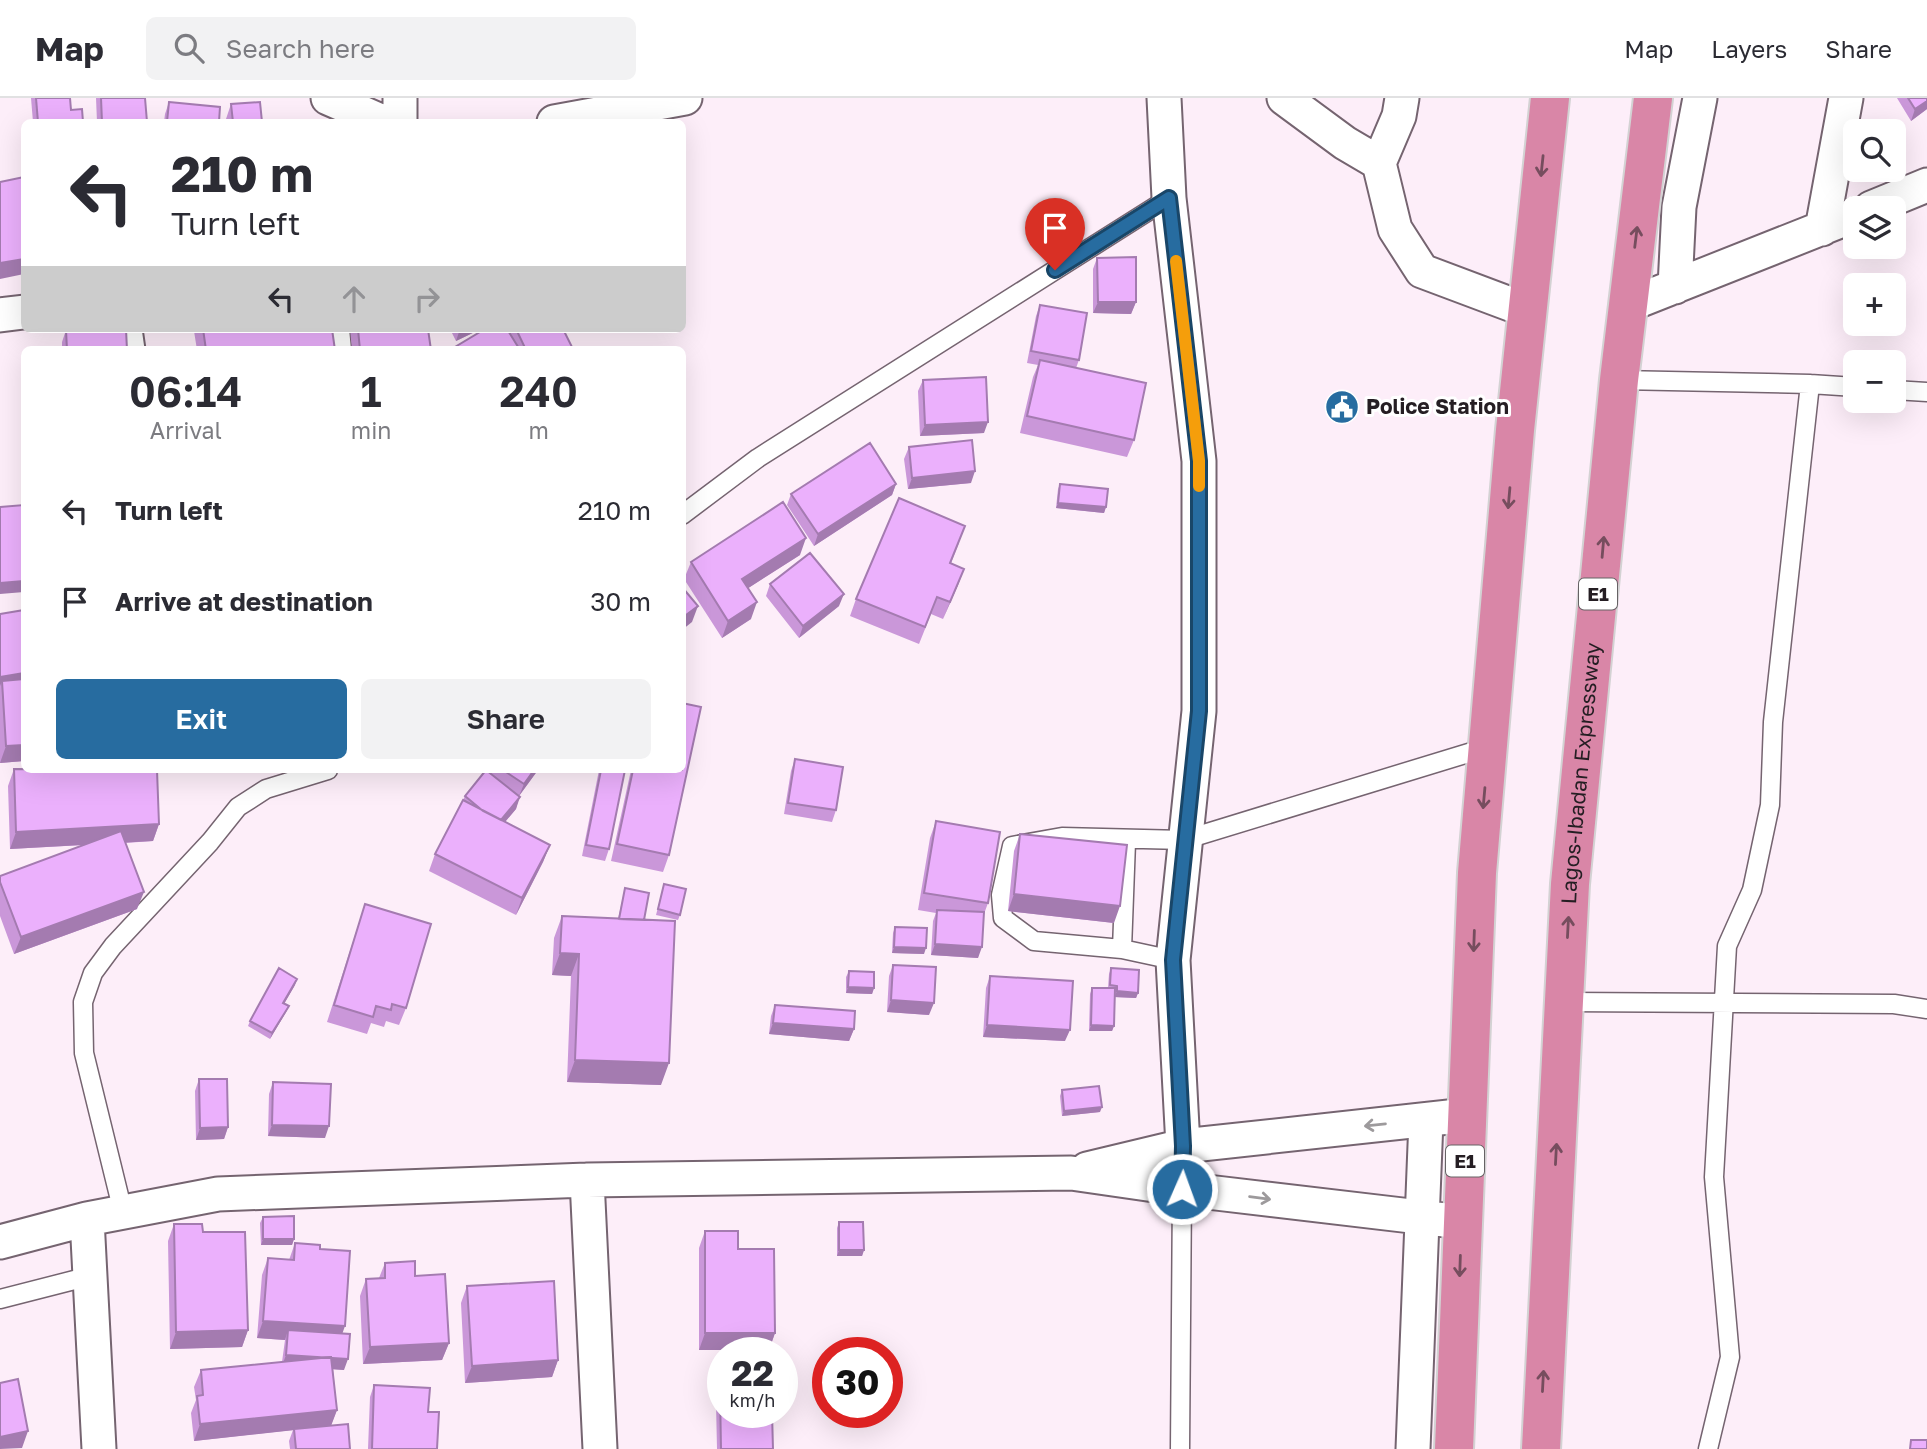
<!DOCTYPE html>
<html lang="en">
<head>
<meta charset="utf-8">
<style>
  :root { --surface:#fff; --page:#f2f2f3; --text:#2b2b33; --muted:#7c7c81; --line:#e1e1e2; --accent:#276ca0 }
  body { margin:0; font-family:"Golos Text",sans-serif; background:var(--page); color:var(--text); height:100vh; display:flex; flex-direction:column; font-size:26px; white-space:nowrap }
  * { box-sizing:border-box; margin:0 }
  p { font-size:23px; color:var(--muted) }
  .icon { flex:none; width:38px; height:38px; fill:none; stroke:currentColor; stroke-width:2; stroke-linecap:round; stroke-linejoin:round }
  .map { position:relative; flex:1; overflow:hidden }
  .sheet { position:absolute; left:21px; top:248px; width:665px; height:427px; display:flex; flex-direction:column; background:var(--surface); border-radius:10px; box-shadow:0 7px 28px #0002 }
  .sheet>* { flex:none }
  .top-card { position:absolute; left:21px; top:21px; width:665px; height:214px; border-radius:10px; box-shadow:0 7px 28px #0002; background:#fff; color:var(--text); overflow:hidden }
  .fabs { position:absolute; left:1843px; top:21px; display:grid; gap:14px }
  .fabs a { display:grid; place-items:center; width:63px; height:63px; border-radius:10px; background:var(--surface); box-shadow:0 7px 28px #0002; font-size:35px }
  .speed { position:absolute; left:707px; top:1239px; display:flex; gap:14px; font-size:35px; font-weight:700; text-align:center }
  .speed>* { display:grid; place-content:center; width:91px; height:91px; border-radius:50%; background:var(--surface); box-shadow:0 7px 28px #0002; line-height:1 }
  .speed small { font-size:18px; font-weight:400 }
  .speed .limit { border:10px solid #d22; background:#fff; color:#111 }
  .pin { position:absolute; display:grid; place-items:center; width:60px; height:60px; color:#fff; margin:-72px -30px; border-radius:50% 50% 50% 0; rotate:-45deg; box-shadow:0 0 7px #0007 }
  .pin .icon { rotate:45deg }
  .me { position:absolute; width:77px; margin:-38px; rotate:2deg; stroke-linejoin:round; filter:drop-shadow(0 0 5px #0008) }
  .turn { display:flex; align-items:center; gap:24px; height:147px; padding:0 35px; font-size:32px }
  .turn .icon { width:91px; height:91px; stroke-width:2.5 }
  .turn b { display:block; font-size:49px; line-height:60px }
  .lanes { display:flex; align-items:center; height:66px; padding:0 35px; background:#0003; justify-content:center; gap:35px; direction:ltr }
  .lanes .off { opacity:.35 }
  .eta { display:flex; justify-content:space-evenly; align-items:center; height:119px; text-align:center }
  .eta b { font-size:42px; font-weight:600; line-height:49px }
  .action { display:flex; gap:14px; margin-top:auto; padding:14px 35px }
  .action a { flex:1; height:80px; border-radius:10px; background:var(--accent); color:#fff; font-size:28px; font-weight:600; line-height:80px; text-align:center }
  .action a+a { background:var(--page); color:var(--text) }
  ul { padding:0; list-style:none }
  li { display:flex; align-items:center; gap:21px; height:91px; padding:0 35px }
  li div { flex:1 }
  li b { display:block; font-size:26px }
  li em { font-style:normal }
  header { display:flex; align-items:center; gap:42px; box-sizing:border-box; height:98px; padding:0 35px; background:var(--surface); border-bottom:2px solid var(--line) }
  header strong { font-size:33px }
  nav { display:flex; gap:38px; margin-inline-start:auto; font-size:24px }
  .search { width:490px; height:63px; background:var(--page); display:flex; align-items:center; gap:18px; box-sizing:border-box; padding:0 24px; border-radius:10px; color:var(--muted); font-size:26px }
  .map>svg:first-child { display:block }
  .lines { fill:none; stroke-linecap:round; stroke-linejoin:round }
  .lane-casing { stroke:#756470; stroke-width:21 }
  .street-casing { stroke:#756470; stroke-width:37 }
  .highway-casing { stroke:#d3d2d3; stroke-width:42 }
  .lane { stroke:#fff; stroke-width:18 }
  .street { stroke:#fff; stroke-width:33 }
  .highway { stroke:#d986a7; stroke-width:38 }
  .wall { fill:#ca97d9 }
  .shaded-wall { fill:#a47bb0 }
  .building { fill:#ebb0fc; stroke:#a47bb0; stroke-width:2 }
  .oneway { stroke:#764d5e }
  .oneway2 { stroke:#9d9a9c }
  .route-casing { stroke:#194668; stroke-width:18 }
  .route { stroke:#276ca0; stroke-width:12 }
  .slow { stroke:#f59e0b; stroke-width:12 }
  .labels { text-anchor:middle; stroke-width:6; stroke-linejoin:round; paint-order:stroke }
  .shield { fill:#fff; stroke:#666265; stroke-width:2 }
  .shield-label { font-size:19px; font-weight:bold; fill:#251e23 }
  .poi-label { font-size:21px; font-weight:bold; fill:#251e23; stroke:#fff; text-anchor:start }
  .street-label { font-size:21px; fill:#251e23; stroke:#fff }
</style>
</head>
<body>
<header>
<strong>Map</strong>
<div class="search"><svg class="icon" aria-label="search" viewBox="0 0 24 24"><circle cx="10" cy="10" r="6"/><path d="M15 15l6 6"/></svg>Search here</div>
<nav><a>Map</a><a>Layers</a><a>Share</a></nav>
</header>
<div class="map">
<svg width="1927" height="1351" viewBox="0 0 1927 1351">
  <rect width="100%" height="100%" fill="#fdeef9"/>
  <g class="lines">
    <!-- lane casing -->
    <g class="lane-casing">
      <path id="lane" d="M340 231 342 252
        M1619 282 1810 286 1855 289
        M1894 292 1927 294
        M682 417 758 360 1169 100
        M1122 851 1126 744
        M1173 862 1122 851 1034 843 1003 820 1001 797 1012 748 1062 739 1184 742 1488 649
        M1564 904 1894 906 1927 911
        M123 1114 84 955 83 904 93 875 113 848 210 744 238 709 266 691 328 672
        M0 1201 90 1178
        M1180 1351 1182 1091
        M1708 1351 1730 1259 1714 1079 1727 848 1752 792 1770 707 1773 624 1810 286"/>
    </g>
    <!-- street casing -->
    <g class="street-casing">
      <path id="street" d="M328 0 383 24
        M400 0V24
        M1164 0 1169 100 1199 363V613L1173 862 1183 1048 1182 1091
        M1284 0 1345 45 1379 65 1395 131 1422 173 1526 212
        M554 24 685 0
        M1379 65 1399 18 1402 0
        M1871 110 1927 87
        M1822 131 1846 0
        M1675 189 1679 109 1700 0
        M1628 207 1855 117
        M0 217 24 214
        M125 231 128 252
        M1087 1071 1183 1048 1467 1017
        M587 1082 600 1351
        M87 1121 99 1351
        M0 1144 87 1121 218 1096 587 1082 1071 1075 1182 1091 1462 1124
        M1413 1351 1426 1022"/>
    </g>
    <!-- highway casing -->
    <g class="highway-casing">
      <g id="highway">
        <path d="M1454 1351 1477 775 1515 332 1550 0"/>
        <path id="s1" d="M1541 1351 1570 786 1619 282 1653 0"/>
      </g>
    </g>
    <!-- lane -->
    <use href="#lane" class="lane"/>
    <!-- street -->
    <use href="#street" class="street"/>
    <!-- highway -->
    <use href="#highway" class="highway"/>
  </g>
  <!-- wall -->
  <path class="wall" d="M31 0H70L71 12 83 24H33Z
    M96 0H145L147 24H97Z
    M1897 0H1927V11L1911 23Z
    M169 4 219 24H164L165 16Z
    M231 6 262 24H225Z
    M1097 160 1136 204 1131 216 1093 215V171Z
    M1040 207 1079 262 1076 270 1134 342 1127 359 1020 335 1033 279 1038 267 1027 265 1036 218Z
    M195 231H332L335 252H197L194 233Z
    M350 231H428L431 252H352Z
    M450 231H481L456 243Z
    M511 231H563L571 252H450L510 235Z
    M66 232 127 252H62V244Z
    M923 282 984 335 920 338 918 293Z
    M909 349 971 385 908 391 904 361Z
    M896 386 892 397 814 448 787 407 791 396Z
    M1060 386 1106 409 1104 415 1056 410 1058 391Z
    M959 445 951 465 964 471 958 487 943 521 931 516 919 546 850 518 856 501Z
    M800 457 748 490 751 521 722 540 684 481 691 464Z
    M770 486 839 508 799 540 766 498Z
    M0 516 24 663 0 665Z
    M795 661 836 712 832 724 784 716 791 673Z
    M14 671 159 726 153 743 125 745 137 811 14 856 0 818V778L84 747 10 751 8 688Z
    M491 672H538L519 698 516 711 505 724 550 747 543 764 516 817 429 773 435 756 465 698 490 674Z
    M599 672H625L609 751 605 763 582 758Z
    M631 672H682L669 757 663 774 611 763Z
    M936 723 988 805 984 816 978 860 931 857 933 823 936 815 918 812 930 740Z
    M1020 736 1114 825 1008 813 1014 753Z
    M664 786 680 817 678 822 656 817Z
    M625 790 644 822 661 987 567 984 571 878 552 877 554 840 562 818 618 821Z
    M365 806 406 910 399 927 386 923 384 929 371 925 367 936 327 924Z
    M895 829 924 856 892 855 893 835Z
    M893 867 929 917 887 914 889 878Z
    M1111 870 1138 895 1136 900 1115 899 1114 928 1112 933H1089L1090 896 1092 890H1108L1109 876Z
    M849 873 874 890 872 896 846 895V879Z
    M990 878 1065 943 983 939 986 890Z
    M295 887 284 906 289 908 286 914 270 941 248 928 250 923Z
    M775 907 854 931 849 943 769 936 771 918Z
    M199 981 228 1029 224 1041 196 1042 195 993Z
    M273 984 325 1040 268 1038 269 996Z
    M1062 992 1100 1014 1062 1018 1060 998Z
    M263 1119 294 1141 292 1147H261L260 1125Z
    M839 1124 864 1152 862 1158H837V1130Z
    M174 1126 203 1134 248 1232 242 1249 170 1251 168 1143Z
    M705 1133 738 1151 775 1235 769 1252H699V1150Z
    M295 1145 320 1151 342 1236 344 1272 333 1271 337 1312 331 1327 350 1351H290L289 1343 293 1332 194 1343 191 1315 196 1302 194 1289 201 1272 282 1264 285 1242 257 1240 262 1177 268 1160 289 1162Z
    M385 1165 415 1178 449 1245 442 1262 363 1266 360 1198 366 1181 379 1180Z
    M467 1188 558 1262 552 1279 465 1285 461 1205Z
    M374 1287 428 1314 437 1351H368L370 1299Z
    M720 1294 773 1351H717L716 1305Z"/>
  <!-- shaded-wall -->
  <path class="shaded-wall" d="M1927 3V11L1911 23 1915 11Z
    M24 161V176L0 181V165Z
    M1098 204H1136L1131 216 1093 215Z
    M460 231H481L456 243Z
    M988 324 984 335 920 338 925 327Z
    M975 373 971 385 908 391 912 380Z
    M896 386 892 397 814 448 818 436Z
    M1058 405 1106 409 1104 415 1056 410Z
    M806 440 800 457 736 498 742 481Z
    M964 471 958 487 943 521 950 504Z
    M24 483V494L0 496V485Z
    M844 496 839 508 799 540 803 528Z
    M757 504 751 521 722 540 728 523Z
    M698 508 692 524 682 532V520Z
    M24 575V586L2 583 0 588V579Z
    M24 647V663L0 665 6 648Z
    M534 672H538L519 698 524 686Z
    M520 699 516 711 494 737 499 725Z
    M159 726 153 743 10 751 16 734Z
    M550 747 543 764 516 817 522 800Z
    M144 794 137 811 14 856 21 839Z
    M1014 796 1120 808 1114 825 1008 813Z
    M935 846 982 849 978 860 931 857Z
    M894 849 926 850 924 856 892 855Z
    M560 855 579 856 571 878 552 877Z
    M297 881 295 887 281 911 283 905Z
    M848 889 874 890 872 896 846 895Z
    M1117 893 1138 895 1136 900 1114 899Z
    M891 902 934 905 929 917 887 914Z
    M289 908 286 914 270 941 272 935Z
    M773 925 854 931 849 943 769 936Z
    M987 927 1070 932 1065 943 983 939Z
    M1091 927 1114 928 1112 933H1089Z
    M575 962 669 965 661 987 567 984Z
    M1102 1009 1100 1014 1062 1018 1064 1013Z
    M272 1027 329 1028 325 1040 268 1038Z
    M228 1029 224 1041 196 1042 200 1030Z
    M263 1141H294L292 1147H261Z
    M839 1152H864L862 1158H837Z
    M263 1223 345 1228 339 1245 288 1232 285 1242 257 1240Z
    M248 1232 242 1249 170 1251 176 1234Z
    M705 1235H775L769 1252H699Z
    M449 1245 442 1262 363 1266 370 1249Z
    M286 1257 348 1261 344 1272 282 1268Z
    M558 1262 552 1279 465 1285 472 1268Z
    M337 1312 331 1328 194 1343 200 1326Z
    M28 1333 22 1350 0 1351V1339Z"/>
  <!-- building -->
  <path class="building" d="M36 0H70L71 12 82 11 83 24H38Z
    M101 0H145L147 24H102Z
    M1908 0H1927V3L1915 11Z
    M169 4 220 9 219 24H167Z
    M260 4 262 24H233L231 6Z
    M24 79V161L0 165V84Z
    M1136 159V204H1098L1097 160Z
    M1040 207 1087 215 1079 262 1031 253Z
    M81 231H126L127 252H67L66 232Z
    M203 231H332L335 252H206Z
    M358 231H428L431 252H360Z
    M485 231H507L520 252H450Z
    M516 231H563L572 249 567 252H526Z
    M1040 262 1146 285 1134 342 1027 318Z
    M986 279 988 324 925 327 923 282Z
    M972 342 975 373 912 380 909 349Z
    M870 345 896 386 818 436 791 396Z
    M1060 386 1108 391 1106 409 1058 405Z
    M899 400 965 428 950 465 964 471 950 504 937 499 925 529 856 501Z
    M783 404 806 440 742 481 757 504 728 523 691 464Z
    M24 407V483L0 485V409Z
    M810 455 844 496 803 528 770 486Z
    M682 489 698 508 682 520Z
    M24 512V575L0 579V516Z
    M24 581V647L6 648 2 583Z
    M682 605 701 609 669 757 617 746 633 672H682Z
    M795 661 843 669 836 712 788 705Z
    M14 671 157 672 159 726 16 734Z
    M486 672 520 699 501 722 483 713 465 698Z
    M503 672H534L524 686Z
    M601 672H625L609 751 586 747Z
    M463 702 550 747 522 800 435 756Z
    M936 723 1000 734 988 805 924 795Z
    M121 733 144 794 21 839 0 784V778Z
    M1020 736 1127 747 1120 808 1014 796Z
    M664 786 686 791 680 817 658 811Z
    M625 790 649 795 644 822 619 821Z
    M365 806 431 826 406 910 392 906 391 912 376 908 373 919 334 907Z
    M937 812 984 814 982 849 935 846Z
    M562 818 675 823 669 965 575 962 579 856 560 855Z
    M895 829 927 830 926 850 894 849Z
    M893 867 936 869 934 905 891 902Z
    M279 870 297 881 283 905 289 908 272 935 250 923Z
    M1111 870 1139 872 1138 895 1117 893V888L1110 887Z
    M849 873 874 874V890L848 889Z
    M990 878 1073 883 1070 932 987 927Z
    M1092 890H1115L1114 928 1091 927Z
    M775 907 855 913 854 931 773 925Z
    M199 981H227L228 1029 200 1030Z
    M273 984 331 986 329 1028 272 1027Z
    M1099 988 1102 1009 1064 1013 1062 992Z
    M294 1118V1141H263V1119Z
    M839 1124H863L864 1152H839Z
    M174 1126H202L203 1134H245L248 1232 176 1234Z
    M705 1133H738V1151H774L775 1235H705Z
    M295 1145 320 1147V1151L350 1153 345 1228 263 1223 268 1160 294 1162Z
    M415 1163V1178L445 1176 449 1245 370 1249 366 1181 385 1180V1165Z
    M554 1183 558 1262 472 1268 467 1188Z
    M288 1232 350 1236 348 1261 286 1257Z
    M331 1259 337 1312 200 1326 197 1298 203 1297 201 1272Z
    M18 1281 28 1333 0 1339V1285Z
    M374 1287 430 1290 428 1314H439L437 1351H372Z
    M723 1293V1314H772L773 1351H721L720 1294Z
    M348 1326 350 1351H296L294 1331Z
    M1911 1342H1927V1351H1910Z"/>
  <!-- one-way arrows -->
  <defs><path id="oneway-shaft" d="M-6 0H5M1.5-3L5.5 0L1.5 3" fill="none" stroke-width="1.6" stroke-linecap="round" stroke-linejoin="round" transform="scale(1.75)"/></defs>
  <g class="oneway">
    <use href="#oneway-shaft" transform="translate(1542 68) rotate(96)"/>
    <use href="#oneway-shaft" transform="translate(1636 139) rotate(-83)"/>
    <use href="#oneway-shaft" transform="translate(1509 400) rotate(95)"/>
    <use href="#oneway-shaft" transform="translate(1603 449) rotate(-85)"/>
    <use href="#oneway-shaft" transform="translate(1484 700) rotate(95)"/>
    <use href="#oneway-shaft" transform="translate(1568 829) rotate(-87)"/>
    <use href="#oneway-shaft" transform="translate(1474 843) rotate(92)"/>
    <use href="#oneway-shaft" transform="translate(1556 1056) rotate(-87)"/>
    <use href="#oneway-shaft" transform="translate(1460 1168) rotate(92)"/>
    <use href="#oneway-shaft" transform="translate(1543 1283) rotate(-87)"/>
  </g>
  <g class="oneway2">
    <use href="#oneway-shaft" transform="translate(1375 1027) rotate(174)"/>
    <use href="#oneway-shaft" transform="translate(1260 1100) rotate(7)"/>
  </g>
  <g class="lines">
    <!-- route casing -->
    <g class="route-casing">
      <path id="route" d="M1055 172 1169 100 1199 363V613L1173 862 1183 1048 1182 1091"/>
    </g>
    <!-- route -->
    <use href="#route" class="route"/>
    <!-- slow -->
    <path class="slow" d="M1176 163 1199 363V388"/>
  </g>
  <!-- icons -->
  <defs>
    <g id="civic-disc" transform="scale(1.75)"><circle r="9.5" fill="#276ca0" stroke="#fff"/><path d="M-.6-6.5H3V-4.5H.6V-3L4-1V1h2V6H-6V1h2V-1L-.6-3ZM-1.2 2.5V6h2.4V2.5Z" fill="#fff"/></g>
  </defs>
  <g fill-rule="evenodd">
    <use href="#civic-disc" x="1342" y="309"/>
  </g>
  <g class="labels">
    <!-- shield labels -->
    <g class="shield">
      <rect x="1579" y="480.5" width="38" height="31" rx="5"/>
      <rect x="1446" y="1047.5" width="38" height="31" rx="5"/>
    </g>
    <g class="shield-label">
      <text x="1598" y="503">E1</text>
      <text x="1465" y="1070">E1</text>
    </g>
    <!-- poi labels -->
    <g class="poi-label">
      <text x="1366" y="316">Police Station</text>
    </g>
    <!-- street labels -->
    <g class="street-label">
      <text dy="7" stroke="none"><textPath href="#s1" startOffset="677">Lagos-Ibadan Expressway</textPath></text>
    </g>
  </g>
</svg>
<div class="fabs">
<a><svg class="icon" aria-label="search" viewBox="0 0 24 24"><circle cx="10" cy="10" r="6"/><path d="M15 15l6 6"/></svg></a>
<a><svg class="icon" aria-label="layers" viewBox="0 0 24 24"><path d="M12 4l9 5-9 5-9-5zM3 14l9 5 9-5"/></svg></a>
<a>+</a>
<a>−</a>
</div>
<div class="speed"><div>22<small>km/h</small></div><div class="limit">30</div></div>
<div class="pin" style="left:1055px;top:172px;background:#d93025"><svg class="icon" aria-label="arrive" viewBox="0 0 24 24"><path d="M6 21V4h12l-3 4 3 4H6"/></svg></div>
<svg class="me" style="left:1182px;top:1091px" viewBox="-20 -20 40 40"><circle r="17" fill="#276ca0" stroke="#fff" stroke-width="3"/><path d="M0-11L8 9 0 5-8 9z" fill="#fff"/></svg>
<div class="top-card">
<div class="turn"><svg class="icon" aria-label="left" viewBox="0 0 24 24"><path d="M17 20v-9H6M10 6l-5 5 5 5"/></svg><div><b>210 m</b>Turn left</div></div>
<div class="lanes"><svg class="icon" aria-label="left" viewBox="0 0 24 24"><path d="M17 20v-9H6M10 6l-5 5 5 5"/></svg><svg class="icon off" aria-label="ahead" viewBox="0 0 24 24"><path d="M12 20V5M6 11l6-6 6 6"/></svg><svg class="icon off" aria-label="right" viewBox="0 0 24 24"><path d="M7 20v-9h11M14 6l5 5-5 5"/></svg></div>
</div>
<section class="sheet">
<div class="eta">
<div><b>06:14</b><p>Arrival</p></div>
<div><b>1</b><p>min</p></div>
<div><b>240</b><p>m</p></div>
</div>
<ul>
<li><svg class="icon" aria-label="left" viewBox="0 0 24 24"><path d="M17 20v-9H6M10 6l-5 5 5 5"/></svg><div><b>Turn left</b></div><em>210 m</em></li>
<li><svg class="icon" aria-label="arrive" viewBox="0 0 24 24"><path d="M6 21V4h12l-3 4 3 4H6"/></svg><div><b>Arrive at destination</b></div><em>30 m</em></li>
</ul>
<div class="action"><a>Exit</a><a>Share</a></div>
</section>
</div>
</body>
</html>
